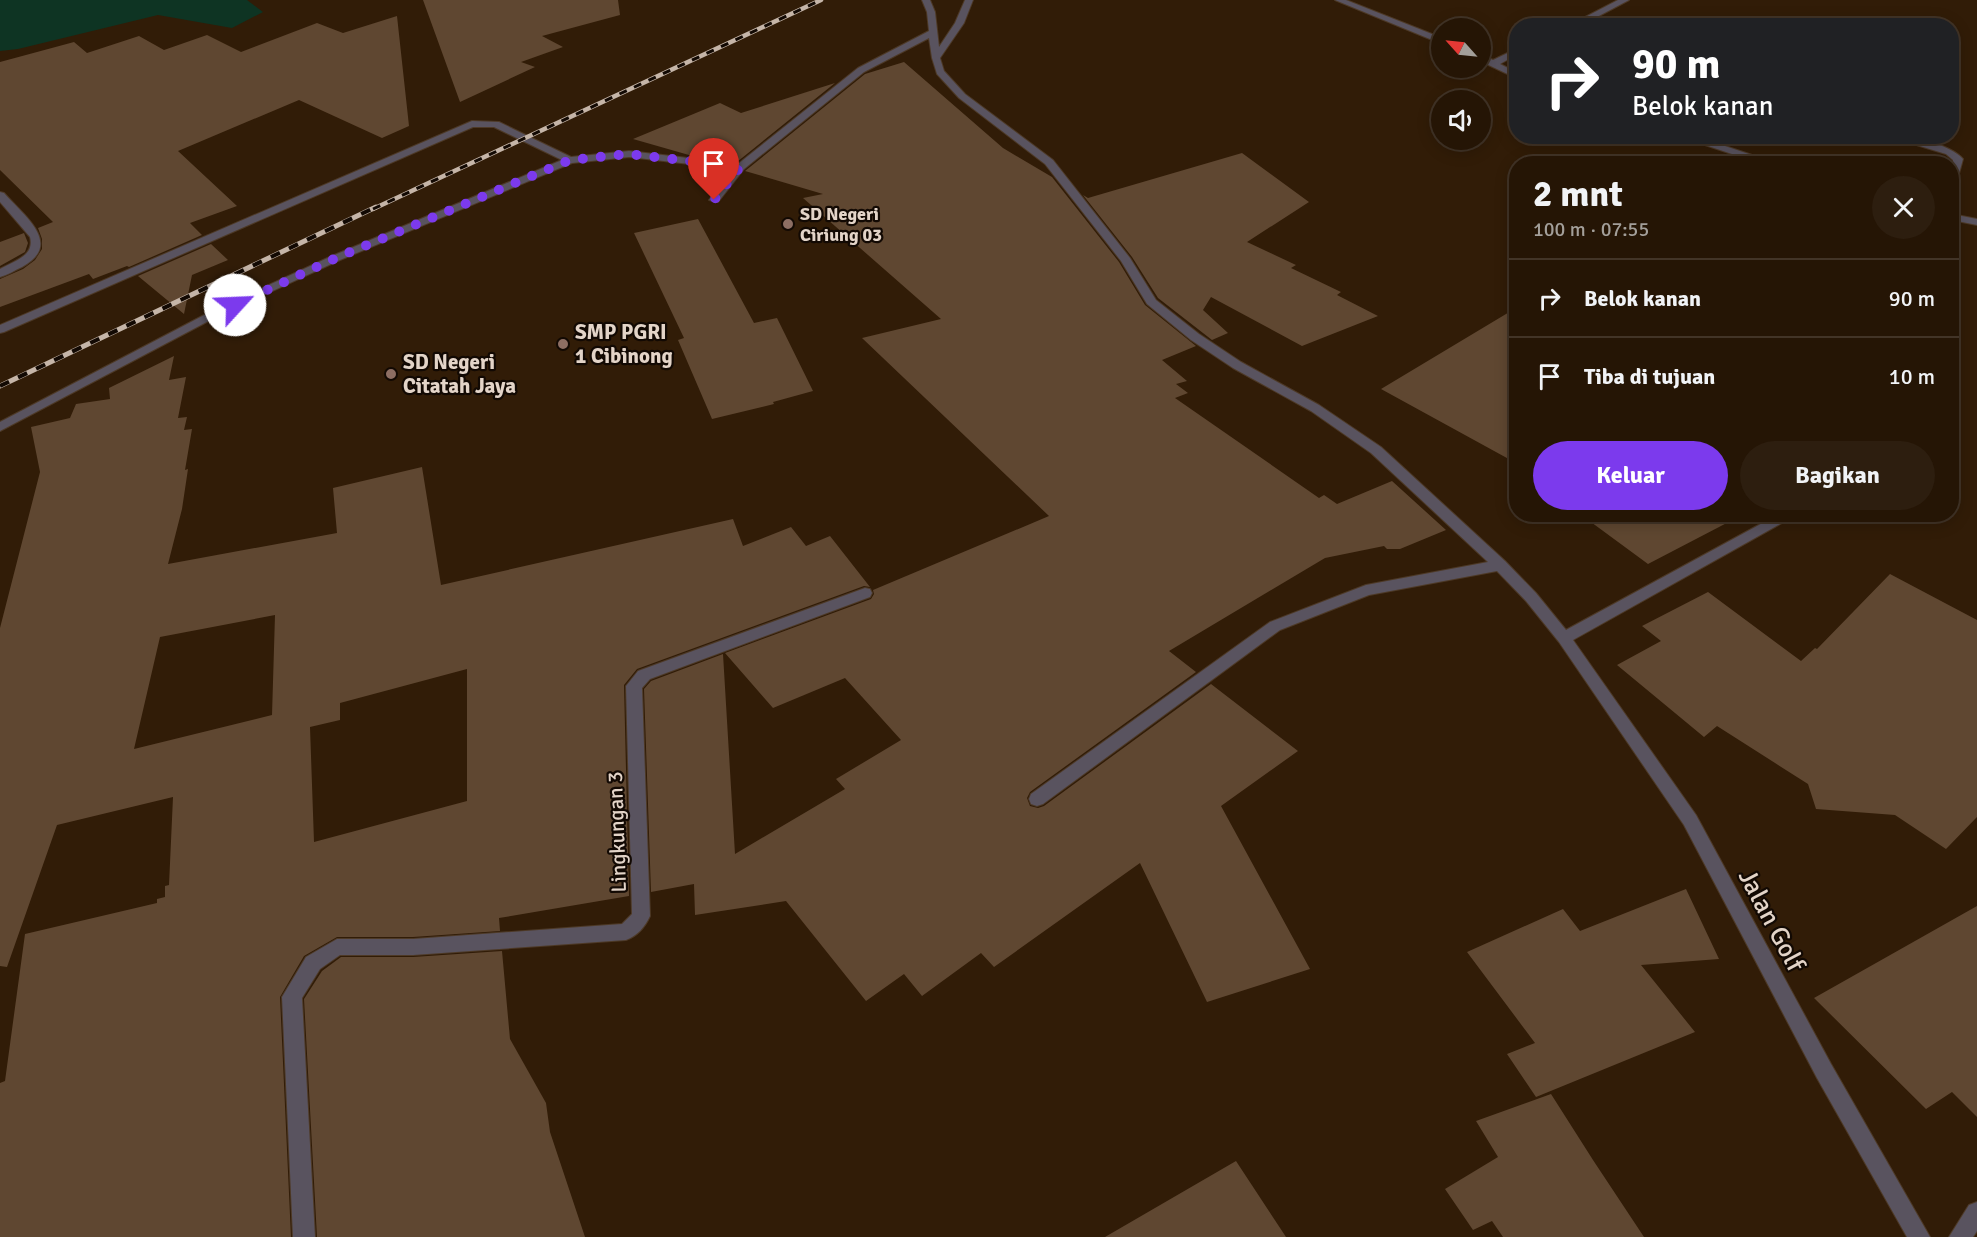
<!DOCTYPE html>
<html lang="id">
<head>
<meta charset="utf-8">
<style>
  :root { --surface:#251505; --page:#2d1e0f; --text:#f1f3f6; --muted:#a39f9a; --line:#423427; --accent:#7c3aed }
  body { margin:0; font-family:Signika,sans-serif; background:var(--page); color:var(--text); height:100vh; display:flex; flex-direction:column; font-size:22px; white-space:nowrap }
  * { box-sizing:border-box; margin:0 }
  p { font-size:20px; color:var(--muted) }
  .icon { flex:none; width:33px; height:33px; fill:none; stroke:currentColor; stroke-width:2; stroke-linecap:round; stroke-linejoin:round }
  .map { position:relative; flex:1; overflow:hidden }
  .drawer { position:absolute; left:1509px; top:156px; width:450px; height:366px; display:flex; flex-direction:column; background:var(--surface); border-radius:24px; box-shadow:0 3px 15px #0003,0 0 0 2px var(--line) }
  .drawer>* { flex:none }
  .hud { position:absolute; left:1509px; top:18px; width:450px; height:126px; border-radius:24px; box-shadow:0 3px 15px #0003,0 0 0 2px var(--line); background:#202124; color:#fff; overflow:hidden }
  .needle { width:39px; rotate:297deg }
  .fabs { position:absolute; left:1431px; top:18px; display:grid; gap:12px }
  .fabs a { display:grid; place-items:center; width:60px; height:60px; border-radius:50%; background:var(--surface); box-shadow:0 3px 15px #0003,0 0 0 2px var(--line); font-size:30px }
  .pin { position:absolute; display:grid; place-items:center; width:51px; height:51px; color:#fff; margin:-62px -26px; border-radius:50% 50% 50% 0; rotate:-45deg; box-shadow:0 0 6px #0007 }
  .pin .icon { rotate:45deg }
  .me { position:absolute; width:66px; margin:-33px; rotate:65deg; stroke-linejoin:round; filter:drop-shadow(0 0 4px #0008) }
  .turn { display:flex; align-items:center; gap:21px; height:126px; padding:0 24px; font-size:27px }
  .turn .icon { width:78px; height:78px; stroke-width:2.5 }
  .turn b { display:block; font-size:42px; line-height:51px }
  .round { display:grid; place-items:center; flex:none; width:63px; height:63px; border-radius:32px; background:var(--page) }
  .head { display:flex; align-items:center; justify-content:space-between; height:102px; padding:0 24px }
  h1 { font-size:36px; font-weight:700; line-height:45px }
  .action { display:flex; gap:12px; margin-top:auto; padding:12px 24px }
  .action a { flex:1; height:69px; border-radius:36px; background:var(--accent); color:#fff; font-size:24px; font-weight:700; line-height:69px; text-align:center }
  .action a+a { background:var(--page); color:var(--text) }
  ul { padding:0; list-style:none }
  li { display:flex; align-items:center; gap:18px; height:78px; padding:0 24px; border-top:2px solid var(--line) }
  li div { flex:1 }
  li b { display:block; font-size:22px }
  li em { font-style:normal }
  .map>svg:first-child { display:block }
  .green { fill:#0e3423 }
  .building { fill:#5f4731; fill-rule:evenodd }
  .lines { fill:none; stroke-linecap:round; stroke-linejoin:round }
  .minor-casing { stroke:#4d3926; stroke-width:2 }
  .minor { fill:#59535f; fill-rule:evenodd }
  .rail-far1-casing { stroke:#c5b5a8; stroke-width:4.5 }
  .rail-casing { stroke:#c5b5a8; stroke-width:5 }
  .rail-far1 { stroke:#120903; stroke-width:3; stroke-dasharray:8; stroke-linecap:butt }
  .rail { stroke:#120903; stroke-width:4; stroke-dasharray:10; stroke-linecap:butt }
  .route { stroke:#7c3aed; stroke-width:10; stroke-dasharray:0 18 }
  .education-dot { fill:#8d6e63; stroke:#120903; stroke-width:2 }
  .labels { text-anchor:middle; stroke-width:4.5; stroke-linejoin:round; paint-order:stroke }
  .far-poi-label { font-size:18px; font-weight:bold; fill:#e3d4c8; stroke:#120903; text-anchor:start }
  .poi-label { font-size:21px; font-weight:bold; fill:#e3d4c8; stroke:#120903; text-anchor:start }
  .street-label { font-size:21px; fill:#e3d4c8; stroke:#120903 }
  .near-street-label { font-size:26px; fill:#e3d4c8; stroke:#120903 }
</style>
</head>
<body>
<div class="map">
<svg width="1977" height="1237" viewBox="0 0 1977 1237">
  <rect width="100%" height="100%" fill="#311c07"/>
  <!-- green -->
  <path class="green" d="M0 0H247L263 12 232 28 158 15 18 49 0 51Z"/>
  <!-- building -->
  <path class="building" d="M423 0H618L620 15 542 36 563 47 521 62 535 67 460 102Z
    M397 16 409 126 382 138 299 100 178 151 237 206 190 223 202 235 129 267 127 266 93 279 89 274 0 307V279L23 269 35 260 42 249V239L38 228 53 222 0 170V62L74 42 87 53 139 36 164 50 207 35 241 52 317 23 343 33Z
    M904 62 1003 148 1052 177 1119 262 1145 305 1196 346 1162 360 1187 381 1176 384 1188 393 1175 398 1319 498 1324 495 1337 504 1392 481 1446 530 1400 549H1387L1384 546 1325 558 1169 651 1196 672 1030 792 1027 798 1030 806 1038 808 1044 806 1211 684 1298 751 1221 806 1310 969 1207 1002 1140 863 994 967 981 953 922 996 904 974 866 1001 786 901 695 915 694 884 651 892 644 689 651 681 723 654 735 854 845 789 836 779 901 740 845 678 773 708 725 653 871 599 874 594 873 590 1049 516 862 338 941 319 803 198 823 194 745 171 865 74Z
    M835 83 737 162 696 157 633 139 720 103 741 113Z
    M1242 153 1309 202 1247 242 1296 265 1291 268 1341 292 1337 295 1378 316 1302 346 1211 297 1203 310 1228 333 1212 340 1158 298 1132 257 1083 195 1088 198Z
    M698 219 754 323 777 318 813 391 773 402 774 404 712 419 678 340 684 338 634 233Z
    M24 233 28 243 25 252 0 266V242Z
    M211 244 228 260 192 275 184 314 138 276Z
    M1516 308V463L1381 389Z
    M174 356 169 380 186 377 178 418 187 417 184 430 192 429 185 470 188 469 182 509 168 564 337 533 333 488 422 467 441 585 733 519 743 546 791 527 806 546 830 536 870 587 864 586 637 669 624 685 629 896 499 918 500 931 413 937H337L304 956 280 997 291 1237H0V1083L5 1081 25 934 157 903V899L165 897V886L169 885 173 797 57 825 7 967 0 966V628L40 472 31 427 70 418 76 404 110 399 109 388ZM275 615 272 715 134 749 160 637ZM467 669V801L314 842 310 727 340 720V703Z
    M1580 514H1744L1648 564Z
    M1890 574 1977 620V817L1946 849 1895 815 1816 809 1808 784 1717 726 1704 737 1617 665 1661 641 1642 626 1708 592 1801 661 1815 648 1817 649Z
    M1686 889 1719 959 1641 965 1695 1032 1536 1097 1507 1054 1535 1043 1467 952 1563 909 1580 931Z
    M1977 906V1117L1952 1092 1926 1109 1814 998Z
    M502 951 510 1039 546 1103 550 1132 585 1237H317L304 999 322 971 341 957H413Z
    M1551 1094 1593 1160 1644 1237H1503L1492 1221 1473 1230 1445 1189 1498 1157 1476 1121Z
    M1236 1161 1286 1237H1105Z"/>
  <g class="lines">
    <!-- minor casing -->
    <g class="minor-casing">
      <path id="minor" d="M922 0H930L935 12 939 47 955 23 965 0H973L964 23 940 58 944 71 965 94 1053 160 1130 258 1156 300 1199 334 1241 362 1319 405 1381 447 1505 561 1536 593 1566 630 1779 514H1798L1573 640 1696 815 1831 1064 1930 1237H1907L1817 1078 1684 825 1559 642 1526 601 1497 571 1369 595 1280 630 1043 804 1037 806 1031 804 1029 799 1031 794 1270 622 1366 585 1488 562 1371 453 1311 411 1233 368 1191 340 1147 304 1121 261 1045 164 959 98 937 74 932 58 929 38 864 72 744 169 718 202 709 200 733 169 629 157 572 163 340 260 218 316 0 431V422L210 312 332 256 562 160 494 127H473L4 332 0 333V325L472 121 499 122 571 157 629 151 738 164 858 68 929 31 927 12Z
        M1335 0H1346L1442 38V44Z
        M1618 0H1629L1580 26H1568Z
        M1516 49V55L1500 64 1516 72V78L1480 61V54L1493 60Z
        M1678 136H1695L1779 164H1762Z
        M1887 136C1909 136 1949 143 1963 159L1957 181 1952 184 1953 160 1946 154Z
        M0 192 4 193C24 216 64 244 22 267 15 270 8 275 0 277V269C14 261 35 256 30 237L0 202Z
        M1952 214 1977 219V225L1952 220Z
        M865 588 870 589 872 593 870 597 650 679 642 688 650 916C645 927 637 936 626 940L413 955H340L320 969 302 998 315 1237H293L282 997 306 957 337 939H413L622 924 632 914 626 686 638 671Z
        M1977 1202V1231L1973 1237H1949L1969 1205Z"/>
    </g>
    <!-- minor -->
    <use href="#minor" class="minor"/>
    <!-- rail-far1 casing -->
    <g class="rail-far1-casing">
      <path id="rail-far1" d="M373 209 821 0"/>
    </g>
    <!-- rail casing -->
    <g class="rail-casing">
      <path id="rail" d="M0 386 376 207"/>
    </g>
    <!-- rail-far1 -->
    <use href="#rail-far1" class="rail-far1"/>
    <!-- rail -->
    <use href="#rail" class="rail"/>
  </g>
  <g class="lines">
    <!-- route -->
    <path class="route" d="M235 305 336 258 570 160 629 154 740 167 714 200"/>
  </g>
  <!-- markers -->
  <g class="education-dot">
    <circle cx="788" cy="224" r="6"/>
    <circle cx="563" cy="344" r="6"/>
    <circle cx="391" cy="374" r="6"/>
  </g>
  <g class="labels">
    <!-- far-poi labels -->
    <g class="far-poi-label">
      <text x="800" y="220">SD Negeri<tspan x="800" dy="21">Ciriung 03</tspan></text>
    </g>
    <!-- poi labels -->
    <g class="poi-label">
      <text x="575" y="339">SMP PGRI<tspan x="575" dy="24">1 Cibinong</tspan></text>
      <text x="403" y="369">SD Negeri<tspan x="403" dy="24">Citatah Jaya</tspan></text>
    </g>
    <!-- street labels -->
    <g class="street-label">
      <text transform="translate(617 832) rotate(-92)" y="7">Lingkungan 3</text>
    </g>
    <!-- near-street labels -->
    <g class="near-street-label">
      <text transform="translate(1772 920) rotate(62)" y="9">Jalan Golf</text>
    </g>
  </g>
</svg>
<div class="fabs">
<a><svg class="needle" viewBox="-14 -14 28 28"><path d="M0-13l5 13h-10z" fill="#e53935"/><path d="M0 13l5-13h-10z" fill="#a39f9a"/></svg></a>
<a><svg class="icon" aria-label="sound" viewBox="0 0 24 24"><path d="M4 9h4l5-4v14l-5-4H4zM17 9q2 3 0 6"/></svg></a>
</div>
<div class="pin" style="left:714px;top:200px;background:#d93025"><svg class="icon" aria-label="arrive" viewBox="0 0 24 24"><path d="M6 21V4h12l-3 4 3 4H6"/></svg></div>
<svg class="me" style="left:235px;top:305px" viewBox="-20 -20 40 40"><circle r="19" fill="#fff"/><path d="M0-13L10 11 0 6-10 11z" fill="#7c3aed"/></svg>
<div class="hud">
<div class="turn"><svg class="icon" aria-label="right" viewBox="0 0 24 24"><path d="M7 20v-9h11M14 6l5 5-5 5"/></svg><div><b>90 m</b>Belok kanan</div></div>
</div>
<section class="drawer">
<div class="head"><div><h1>2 mnt</h1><p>100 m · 07:55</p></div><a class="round"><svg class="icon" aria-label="close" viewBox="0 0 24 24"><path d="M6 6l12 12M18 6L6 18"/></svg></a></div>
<ul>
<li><svg class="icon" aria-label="right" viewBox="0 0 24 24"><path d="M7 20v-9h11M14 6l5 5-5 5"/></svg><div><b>Belok kanan</b></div><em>90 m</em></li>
<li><svg class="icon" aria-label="arrive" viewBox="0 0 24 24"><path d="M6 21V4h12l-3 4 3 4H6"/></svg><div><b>Tiba di tujuan</b></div><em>10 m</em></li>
</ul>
<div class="action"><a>Keluar</a><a>Bagikan</a></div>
</section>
</div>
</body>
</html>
